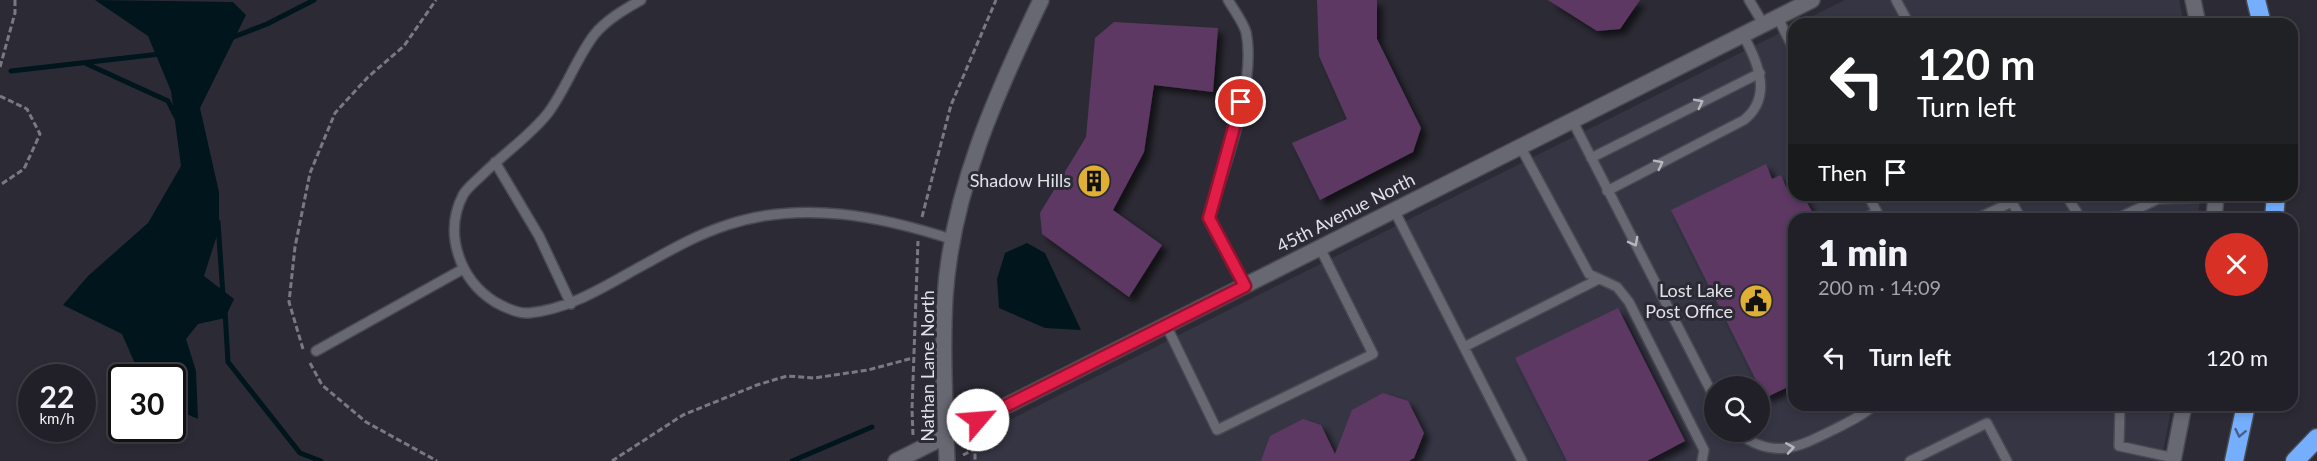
<!DOCTYPE html>
<html lang="en">
<head>
<meta charset="utf-8">
<style>
  :root { --surface:#212028; --page:#2d2d34; --text:#f1f3f6; --muted:#a2a3a8; --line:#3e3e45 }
  body { margin:0; font-family:Lato,sans-serif; background:var(--page); color:var(--text); height:100vh; display:flex; flex-direction:column; font-size:22px; white-space:nowrap }
  * { box-sizing:border-box; margin:0 }
  p { font-size:20px; color:var(--muted) }
  .icon { flex:none; width:33px; height:33px; fill:none; stroke:currentColor; stroke-width:2; stroke-linecap:round; stroke-linejoin:round }
  .map { position:relative; flex:1; overflow:hidden }
  .drawer { position:absolute; left:1788px; top:213px; width:510px; height:198px; display:flex; flex-direction:column; background:var(--surface); border-radius:18px; box-shadow:0 3px 9px #0003,0 0 0 2px var(--line) }
  .drawer>* { flex:none }
  .guide { position:absolute; left:1788px; top:18px; width:510px; height:183px; border-radius:18px; box-shadow:0 3px 9px #0003,0 0 0 2px var(--line); background:#202124; color:#fff; overflow:hidden }
  .buttons { position:absolute; left:1704px; top:376px; display:grid; gap:12px }
  .buttons a { display:grid; place-items:center; width:66px; height:66px; border-radius:50%; background:var(--surface); box-shadow:0 3px 9px #0003,0 0 0 2px var(--line); font-size:30px }
  .speed { position:absolute; left:18px; top:364px; display:flex; gap:12px; font-size:30px; font-weight:700; text-align:center }
  .speed>* { display:grid; place-content:center; width:78px; height:78px; border-radius:50%; background:var(--surface); box-shadow:0 3px 9px #0003,0 0 0 2px var(--line); line-height:1 }
  .speed small { font-size:15px; font-weight:400 }
  .speed .limit { border:3px solid #111; border-radius:9px; background:#fff; color:#111 }
  .pin { position:absolute; display:grid; place-items:center; width:51px; height:51px; color:#fff; margin:-26px; border:3px solid #fff; border-radius:50%; box-shadow:0 2px 6px #0007 }
  .me { position:absolute; width:66px; margin:-33px; rotate:63deg; stroke-linejoin:round; filter:drop-shadow(0 0 4px #0008) }
  .turn { display:flex; align-items:center; gap:21px; height:126px; padding:0 30px; font-size:27px }
  .turn .icon { width:78px; height:78px; stroke-width:2.5 }
  .turn b { display:block; font-size:42px; line-height:51px }
  .then { display:flex; align-items:center; height:57px; padding:0 30px; background:#0003; gap:12px; font-size:22px }
  .round { display:grid; place-items:center; flex:none; width:63px; height:63px; border-radius:32px; background:var(--page) }
  .head { display:flex; align-items:center; justify-content:space-between; height:102px; padding:0 30px }
  h1 { font-size:36px; font-weight:800; line-height:45px }
  ul { padding:0; list-style:none }
  li { display:flex; align-items:center; gap:18px; height:84px; padding:0 30px }
  li div { flex:1 }
  li b { display:block; font-size:22px }
  li em { font-style:normal }
  .map>svg:first-child { display:block }
  .built { fill:#363544; fill-rule:evenodd }
  .water { fill:#01151d }
  .lines { fill:none; stroke-linecap:round; stroke-linejoin:round }
  .stream { stroke:#01151d; stroke-width:5 }
  .building { fill:#5b3963; filter:url(#shadow) }
  .service-casing { stroke:#494952; stroke-width:12 }
  .minor-casing { stroke:#494952; stroke-width:18 }
  .tertiary-casing { stroke:#494952; stroke-width:18 }
  .motorway-casing { stroke:#494952; stroke-width:21 }
  .path { stroke:#7a7982; stroke-width:3; stroke-dasharray:6 3; stroke-linecap:butt }
  .service { stroke:#686873; stroke-width:9 }
  .minor { stroke:#686873; stroke-width:15 }
  .tertiary { stroke:#686873; stroke-width:15 }
  .motorway { stroke:#74aefd; stroke-width:18 }
  .oneway { stroke:#b7b7bf }
  .oneway2 { stroke:#495f85 }
  .route-casing { stroke:#92132f; stroke-width:15 }
  .route { stroke:#e11d48; stroke-width:10 }
  .labels { text-anchor:middle; stroke-width:6; stroke-linejoin:round; paint-order:stroke }
  .poi-label { font-size:18px; fill:#e1e1e8; stroke:#2c2b35; text-anchor:end }
  .street-label { font-size:18px; fill:#e1e1e8; stroke:#2c2b35 }
</style>
</head>
<body>
<div class="map">
<svg width="2317" height="461" viewBox="0 0 2317 461">
  <defs>
    <filter id="shadow"><feDropShadow dx="5.5" dy="5.5" stdDeviation="3" flood-color="#0009"/></filter>
  </defs>
  <rect width="100%" height="100%" fill="#2c2b35"/>
  <!-- built -->
  <path class="built" d="M1845 0H2179L2184 24H1797Z
    M1794 26V195H2200L2198 219H1794V405H2172L2161 461H971L970 455 984 433ZM1714 387H1760V432H1714Z"/>
  <!-- water -->
  <path class="water" d="M95 0 233 2 246 15 200 108 219 192V229L204 276 234 299 225 318 198 324 186 339 196 371 198 419 173 408 172 378H137L136 366 122 334 63 305 88 276 148 223 181 166 171 91 148 36Z
    M1027 243 1045 253 1081 330 1045 328 999 308 997 279 1005 253Z"/>
  <g class="lines">
    <!-- stream -->
    <path class="stream" d="M231 38 267 24 314 0
      M87 64 168 101 176 117
      M11 71 160 54
      M218 222 223 296
      M225 311 228 362 300 453 321 461
      M792 461 872 427"/>
  </g>
  <!-- building -->
  <path class="building" d="M1317 0H1377V39L1421 128 1413 152 1320 200 1292 143 1347 119 1319 56Z
    M1548 0H1640L1620 29 1597 31Z
    M1114 22 1218 28 1213 92 1154 85 1144 152 1113 210 1162 245 1129 297 1042 234 1040 213 1086 137 1095 38Z
    M1766 164 1772 179 1781 175 1786 187 1794 183V195H1803L1816 219H1794V384L1765 398 1671 210Z
    M1618 308 1685 441 1647 461H1567L1515 358Z
    M1383 393 1408 401 1424 433 1414 458 1409 461H1261L1270 436 1303 419 1321 425 1335 454 1352 410Z"/>
  <g class="lines">
    <!-- service casing -->
    <g class="service-casing">
      <path id="service" d="M641 0C625 9 606 20 594 35 576 59 566 89 548 113 530 136 502 155 482 175 476 181 467 188 463 195 443 234 460 280 495 302 504 307 518 314 529 313 573 309 611 282 649 262 674 248 699 234 727 225 801 200 881 216 954 240
        M1228 0C1234 10 1243 22 1246 32 1257 83 1224 168 1209 218L1245 286
        M1749 0 1764 25
        M1896 0 1909 24
        M1778 18 1794 50
        M1572 120 1714 397
        M1520 146 1589 274 1617 287 1629 302 1704 450 1702 461
        M1591 158 1760 73
        M495 162 539 236 571 304
        M1607 191 1744 120C1773 97 1758 62 1743 35
        M2066 195 2081 219
        M1394 210 1522 461
        M1863 219 1877 212 1868 195
        M1976 219 2012 202 2021 219
        M2116 219 2158 199 2216 197
        M1166 325 1217 430 1373 354 1320 248
        M1464 347 1597 280
        M316 351 463 269
        M2120 405 2119 446 2174 458
        M1736 432C1774 460 1797 448 1835 429 1848 422 1863 416 1874 405
        M1910 461 1987 423 2007 461"/>
    </g>
    <!-- minor casing -->
    <g class="minor-casing">
      <path id="minor" d="M2193 0 2198 24
        M2214 219 2216 195
        M946 436 1812 0
        M2173 461 2184 405"/>
    </g>
    <!-- tertiary casing -->
    <g class="tertiary-casing">
      <path id="tertiary" d="M896 461 946 436
        M947 461C945 407 942 351 945 297 952 191 996 94 1041 0"/>
    </g>
    <!-- motorway casing -->
    <g class="motorway-casing">
      <path id="motorway" d="M2256 0 2262 24
        M2274 219 2276 195
        M2234 461 2246 405
        M2295 461 2317 438"/>
    </g>
    <!-- path -->
    <path class="path" d="M0 67 15 13V0
      M0 96 27 109 40 134 24 169 0 185
      M922 217 951 105 996 0
      M303 349 289 302 295 247 310 173 335 113 368 77 404 46 436 0
      M310 363 322 385 366 422 437 461
      M913 435 912 409 918 241
      M963 455 975 449V461
      M612 461 683 415 757 385 787 376 814 378 868 370 913 358"/>
    <!-- service -->
    <use href="#service" class="service"/>
    <!-- minor -->
    <use href="#minor" class="minor"/>
    <!-- tertiary -->
    <use href="#tertiary" class="tertiary"/>
    <!-- motorway -->
    <use href="#motorway" class="motorway"/>
  </g>
  <!-- one-way arrows -->
  <defs><path id="oneway-chevron" d="M-2-3.5L2.5 0L-2 3.5" fill="none" stroke-width="1.6" stroke-linecap="round" stroke-linejoin="round" transform="scale(1.5)"/></defs>
  <g class="oneway">
    <use href="#oneway-chevron" transform="translate(1699 103) rotate(-27)"/>
    <use href="#oneway-chevron" transform="translate(1659 164) rotate(-27)"/>
    <use href="#oneway-chevron" transform="translate(1634 242) rotate(62)"/>
    <use href="#oneway-chevron" transform="translate(1790 448) rotate(-9)"/>
  </g>
  <use class="oneway2" href="#oneway-chevron" transform="translate(2240 433) rotate(102)"/>
  <g class="lines">
    <!-- route casing -->
    <g class="route-casing">
      <path id="route" d="M978 420 1245 286 1209 218 1241 102"/>
    </g>
    <!-- route -->
    <use href="#route" class="route"/>
  </g>
  <!-- icons -->
  <defs>
    <g id="building-disc" transform="scale(1.725)"><circle r="9.5" fill="#e0b034" stroke="#2c2b35"/><path d="M-4-6H4V6H1V3H-1V6H-4ZM-2.5-4.3h1.7v1.8h-1.7ZM.8-4.3h1.7v1.8H.8ZM-2.5-1h1.7V.8h-1.7ZM.8-1h1.7V.8H.8Z" fill="#111"/></g>
    <g id="civic-disc" transform="scale(1.725)"><circle r="9.5" fill="#e0b034" stroke="#2c2b35"/><path d="M-.6-6.5H3V-4.5H.6V-3L4-1V1h2V6H-6V1h2V-1L-.6-3ZM-1.2 2.5V6h2.4V2.5Z" fill="#111"/></g>
  </defs>
  <g fill-rule="evenodd">
    <use href="#building-disc" x="1094" y="181"/>
    <use href="#civic-disc" x="1756" y="301"/>
  </g>
  <g class="labels">
    <!-- poi labels -->
    <g class="poi-label">
      <text x="1071" y="187">Shadow Hills</text>
      <text x="1733" y="297">Lost Lake<tspan x="1733" dy="21">Post Office</tspan></text>
    </g>
    <!-- street labels -->
    <g class="street-label">
      <text transform="translate(1346 213) rotate(-27)" y="6">45th Avenue North</text>
      <text transform="translate(928 366) rotate(-90)" y="6">Nathan Lane North</text>
    </g>
  </g>
</svg>
<div class="buttons">
<a><svg class="icon" aria-label="search" viewBox="0 0 24 24"><circle cx="10" cy="10" r="6"/><path d="M15 15l6 6"/></svg></a>
</div>
<div class="speed"><div>22<small>km/h</small></div><div class="limit">30</div></div>
<div class="pin" style="left:1241px;top:102px;background:#d93025"><svg class="icon" aria-label="arrive" viewBox="0 0 24 24"><path d="M6 21V4h12l-3 4 3 4H6"/></svg></div>
<svg class="me" style="left:978px;top:420px" viewBox="-20 -20 40 40"><circle r="19" fill="#fff"/><path d="M0-13L10 11 0 6-10 11z" fill="#e11d48"/></svg>
<div class="guide">
<div class="turn"><svg class="icon" aria-label="left" viewBox="0 0 24 24"><path d="M17 20v-9H6M10 6l-5 5 5 5"/></svg><div><b>120 m</b>Turn left</div></div>
<div class="then">Then<svg class="icon" aria-label="arrive" viewBox="0 0 24 24"><path d="M6 21V4h12l-3 4 3 4H6"/></svg></div>
</div>
<section class="drawer">
<div class="head"><div><h1>1 min</h1><p>200 m · 14:09</p></div><a class="round" style="background:#d93025;color:#fff"><svg class="icon" aria-label="close" viewBox="0 0 24 24"><path d="M6 6l12 12M18 6L6 18"/></svg></a></div>
<ul>
<li><svg class="icon" aria-label="left" viewBox="0 0 24 24"><path d="M17 20v-9H6M10 6l-5 5 5 5"/></svg><div><b>Turn left</b></div><em>120 m</em></li>
</ul>
</section>
</div>
</body>
</html>
